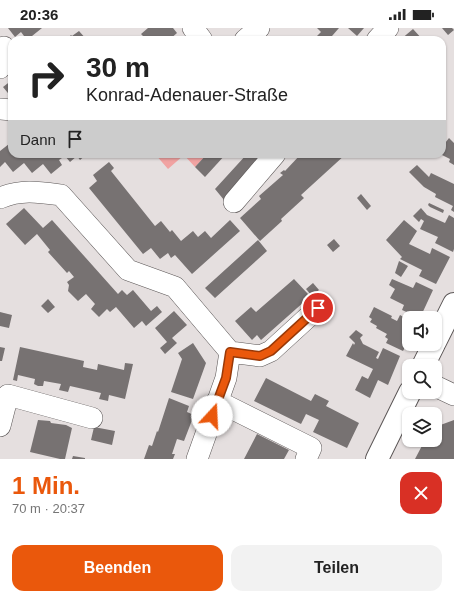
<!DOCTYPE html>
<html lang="de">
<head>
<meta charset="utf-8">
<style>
  :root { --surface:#fff; --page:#f2f2f2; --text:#222; --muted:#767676; --accent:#ea580c }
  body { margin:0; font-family:Helvetica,sans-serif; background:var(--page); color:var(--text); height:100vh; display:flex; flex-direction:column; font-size:15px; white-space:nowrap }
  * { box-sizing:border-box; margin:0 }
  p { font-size:13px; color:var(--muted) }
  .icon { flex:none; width:22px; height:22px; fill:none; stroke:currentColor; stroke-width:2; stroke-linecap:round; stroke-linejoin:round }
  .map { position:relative; height:431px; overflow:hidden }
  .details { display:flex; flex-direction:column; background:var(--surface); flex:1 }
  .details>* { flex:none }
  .banner { position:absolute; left:8px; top:8px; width:438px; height:122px; border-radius:12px; box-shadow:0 1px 3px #0004; background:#fff; color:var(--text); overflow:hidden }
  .buttons { position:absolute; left:402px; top:283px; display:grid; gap:8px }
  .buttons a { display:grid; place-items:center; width:40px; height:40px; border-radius:8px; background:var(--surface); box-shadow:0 1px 3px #0004; font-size:20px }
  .pin { position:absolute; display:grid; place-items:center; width:34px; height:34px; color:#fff; margin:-17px; border:2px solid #fff; border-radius:50%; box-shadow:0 1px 4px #0007 }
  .me { position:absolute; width:44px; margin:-22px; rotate:20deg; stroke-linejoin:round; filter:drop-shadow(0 0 3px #0008) }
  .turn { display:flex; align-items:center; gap:14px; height:84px; padding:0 12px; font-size:18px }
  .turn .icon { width:52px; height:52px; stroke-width:2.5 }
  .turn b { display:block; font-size:28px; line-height:34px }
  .then { display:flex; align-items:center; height:38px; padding:0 12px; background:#0003; gap:8px; font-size:15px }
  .round { display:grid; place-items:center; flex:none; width:42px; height:42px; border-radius:12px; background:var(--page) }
  .headline { display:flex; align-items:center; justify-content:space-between; height:68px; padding:0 12px }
  h1 { font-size:24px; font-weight:700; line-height:30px; color:var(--accent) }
  .primary-button { display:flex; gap:8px; margin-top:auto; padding:8px 12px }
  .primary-button a { flex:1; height:46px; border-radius:12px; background:var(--accent); color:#fff; font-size:16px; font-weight:700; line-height:46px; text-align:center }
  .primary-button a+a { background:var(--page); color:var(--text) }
  .status { display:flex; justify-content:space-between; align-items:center; height:28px; padding:0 20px; background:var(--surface); direction:ltr }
  .status svg { height:11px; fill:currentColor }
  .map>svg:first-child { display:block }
  .green { fill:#f1a3a2 }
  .building { fill:#777272 }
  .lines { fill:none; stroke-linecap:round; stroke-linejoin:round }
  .minor-casing { stroke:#5b5656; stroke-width:22 }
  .major-casing { stroke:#5b5656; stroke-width:24 }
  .minor { stroke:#fff; stroke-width:21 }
  .major { stroke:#fff; stroke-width:22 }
  .route-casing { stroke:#983908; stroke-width:10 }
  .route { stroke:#ea580c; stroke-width:7 }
</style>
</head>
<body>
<div class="status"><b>20:36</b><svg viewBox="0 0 49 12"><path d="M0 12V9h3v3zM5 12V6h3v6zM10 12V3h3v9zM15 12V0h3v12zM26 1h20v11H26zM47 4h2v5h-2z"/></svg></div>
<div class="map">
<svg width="454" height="431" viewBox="0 0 454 431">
  <rect width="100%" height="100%" fill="#e5dfdf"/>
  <!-- green -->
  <path class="green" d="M155 126H207L195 139 184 127 168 141Z"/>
  <!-- building -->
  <path class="building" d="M8 0H42L27 12 21 4 15 9Z
    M148 0H173L177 5 169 12H141L144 9 141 6Z
    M317 0H339L332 8 336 12H313L321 4Z
    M348 0H364L357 8Z
    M442 0H452L454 2 448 7Z
    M413 1 423 12H400Z
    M79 3 87 12H66L71 7 72 8Z
    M12 52V70L3 59Z
    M449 110 454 115V137L449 134 450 131 440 126H442V119Z
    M9 116 12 119V126H87L80 132 77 128 70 134 65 128 59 132 62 137 51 146 43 136 32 145 24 135 13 144 5 134 0 139V123Z
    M207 126H226L205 149 195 139Z
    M247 126H266L224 172 215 161Z
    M301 126H346L301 167 304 170 281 191 282 193 260 213 240 190 261 171 259 168 283 147 280 145 284 142 285 143Z
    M109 134 114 140 111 143 155 198 161 193 170 204 172 202 181 213 193 203 198 209 205 203 211 210 230 192 240 203 192 246 175 227 171 230 168 225 160 231 151 220 143 226 89 160 97 153 93 147Z
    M417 137 429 149 431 145 454 156V184L451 182 453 178 435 169 436 166 424 159 409 144Z
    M361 166 371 178 367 182 357 170Z
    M429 175 444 182 443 185 430 179 428 177Z
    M24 180 43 200 52 192 118 266 122 262 127 267 133 262 151 283 157 278 162 284 146 298 142 293 134 300 116 279 110 284 107 281 99 289 91 281 95 276 86 266 78 273 68 263 69 257 67 254 74 249 69 243 67 245 48 224 50 222 37 206 25 217 6 196Z
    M421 180 427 187 445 195 449 187 454 190V221L453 224 435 215 438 209 420 201 424 193 421 191 419 194 413 188Z
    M404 192 417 203 409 216 430 226 432 220 450 229 436 256 419 248 422 242 400 231 402 229 386 212Z
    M334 211 340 218 333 224 327 217Z
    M258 212 267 223 215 270 205 260Z
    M399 233 408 238 401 249 395 245Z
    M294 251 308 266 303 271 305 273 261 312 257 307 252 312 235 293 251 279 256 284Z
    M392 251 413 260 416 254 433 262 420 290 402 282 404 277 390 270 395 261 389 257Z
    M313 255 319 262 312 268 306 261Z
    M48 271 55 279 48 285 41 278Z
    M374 279 392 288 391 290 397 293 400 287 409 292V312L403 323 386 315 388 311 385 309 387 306 376 300 377 298 370 294 372 291 369 289Z
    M174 283 187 297 172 310 177 315 165 326 160 320 167 314 155 300Z
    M0 284 12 287 9 300 0 298Z
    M356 302 363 307 360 310 363 316 379 324 376 330 378 331 383 320 400 328 388 357 378 352 370 370 355 362 362 348 368 351 373 341 346 328 353 315 354 317 355 315 349 309Z
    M193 315 206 335 193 371 171 364 182 331 178 325Z
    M0 319 5 320 2 333H0Z
    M20 319 84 333 83 339 97 342 98 336 124 342 125 335 133 336 125 371 109 367 108 373 99 371 101 365 70 358 68 364 59 362 61 356 44 353 43 358H38L34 356 35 351 18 347 17 353 13 352Z
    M266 350 311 373 315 366 329 373 326 378 359 395 347 420 313 404 319 392 306 386 301 396 254 373Z
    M169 370 189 378 187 384 194 387 184 413 177 411 172 426H175L173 431H144L149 417 152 418 157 403 158 404Z
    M38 392 50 393 51 395 66 397 72 400 65 431H60L30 424Z
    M454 392V431H415L425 412H435V399Z
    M94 399 115 403 112 417 91 412Z
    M257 406 289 422 284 431H244Z
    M73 428 85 430V431H72Z"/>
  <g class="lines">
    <!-- minor casing -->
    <g class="minor-casing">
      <path id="minor" d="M193 0 202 12
        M245 12 259 0
        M377 12 388 0
        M0 40 4 19
        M0 81 12 82
        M0 170C21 161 39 164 61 167L128 242 175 259 230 324 226 350 197 431
        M234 174 275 126
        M230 324 260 328 271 323 318 280
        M435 358 454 367
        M217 373 311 420 306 431
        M0 398 8 367 92 390"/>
    </g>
    <!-- major casing -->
    <g class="major-casing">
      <path id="major" d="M435 314 454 276
        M423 338 434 316
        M377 431 410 364"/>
    </g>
    <!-- minor -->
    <use href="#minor" class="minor"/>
    <!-- major -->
    <use href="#major" class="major"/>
  </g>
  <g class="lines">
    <!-- route casing -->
    <g class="route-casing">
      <path id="route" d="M212 388 226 350 230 324 260 328 271 323 318 280"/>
    </g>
    <!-- route -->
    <use href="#route" class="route"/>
  </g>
</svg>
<div class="buttons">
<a><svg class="icon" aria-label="sound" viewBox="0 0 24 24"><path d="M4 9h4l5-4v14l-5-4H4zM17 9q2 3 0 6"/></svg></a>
<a><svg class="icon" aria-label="search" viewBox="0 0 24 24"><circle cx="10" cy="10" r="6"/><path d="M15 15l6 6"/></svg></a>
<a><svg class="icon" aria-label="layers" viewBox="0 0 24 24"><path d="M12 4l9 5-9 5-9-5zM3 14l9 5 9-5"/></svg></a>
</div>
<div class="pin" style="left:318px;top:280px;background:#d93025"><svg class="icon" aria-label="arrive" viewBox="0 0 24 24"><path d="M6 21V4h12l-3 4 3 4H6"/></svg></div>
<svg class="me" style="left:212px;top:388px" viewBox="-20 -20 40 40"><circle r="19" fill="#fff"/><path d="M0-13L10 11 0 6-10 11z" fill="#ea580c"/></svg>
<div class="banner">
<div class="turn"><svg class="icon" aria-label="right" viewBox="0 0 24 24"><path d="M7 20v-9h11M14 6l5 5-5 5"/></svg><div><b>30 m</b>Konrad-Adenauer-Straße</div></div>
<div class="then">Dann<svg class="icon" aria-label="arrive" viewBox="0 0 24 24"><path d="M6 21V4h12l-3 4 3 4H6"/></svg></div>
</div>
</div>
<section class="details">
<div class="headline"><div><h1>1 Min.</h1><p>70 m · 20:37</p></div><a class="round" style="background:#d93025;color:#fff"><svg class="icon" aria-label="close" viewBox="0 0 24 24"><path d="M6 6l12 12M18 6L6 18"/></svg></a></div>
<div class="primary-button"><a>Beenden</a><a>Teilen</a></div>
</section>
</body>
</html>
